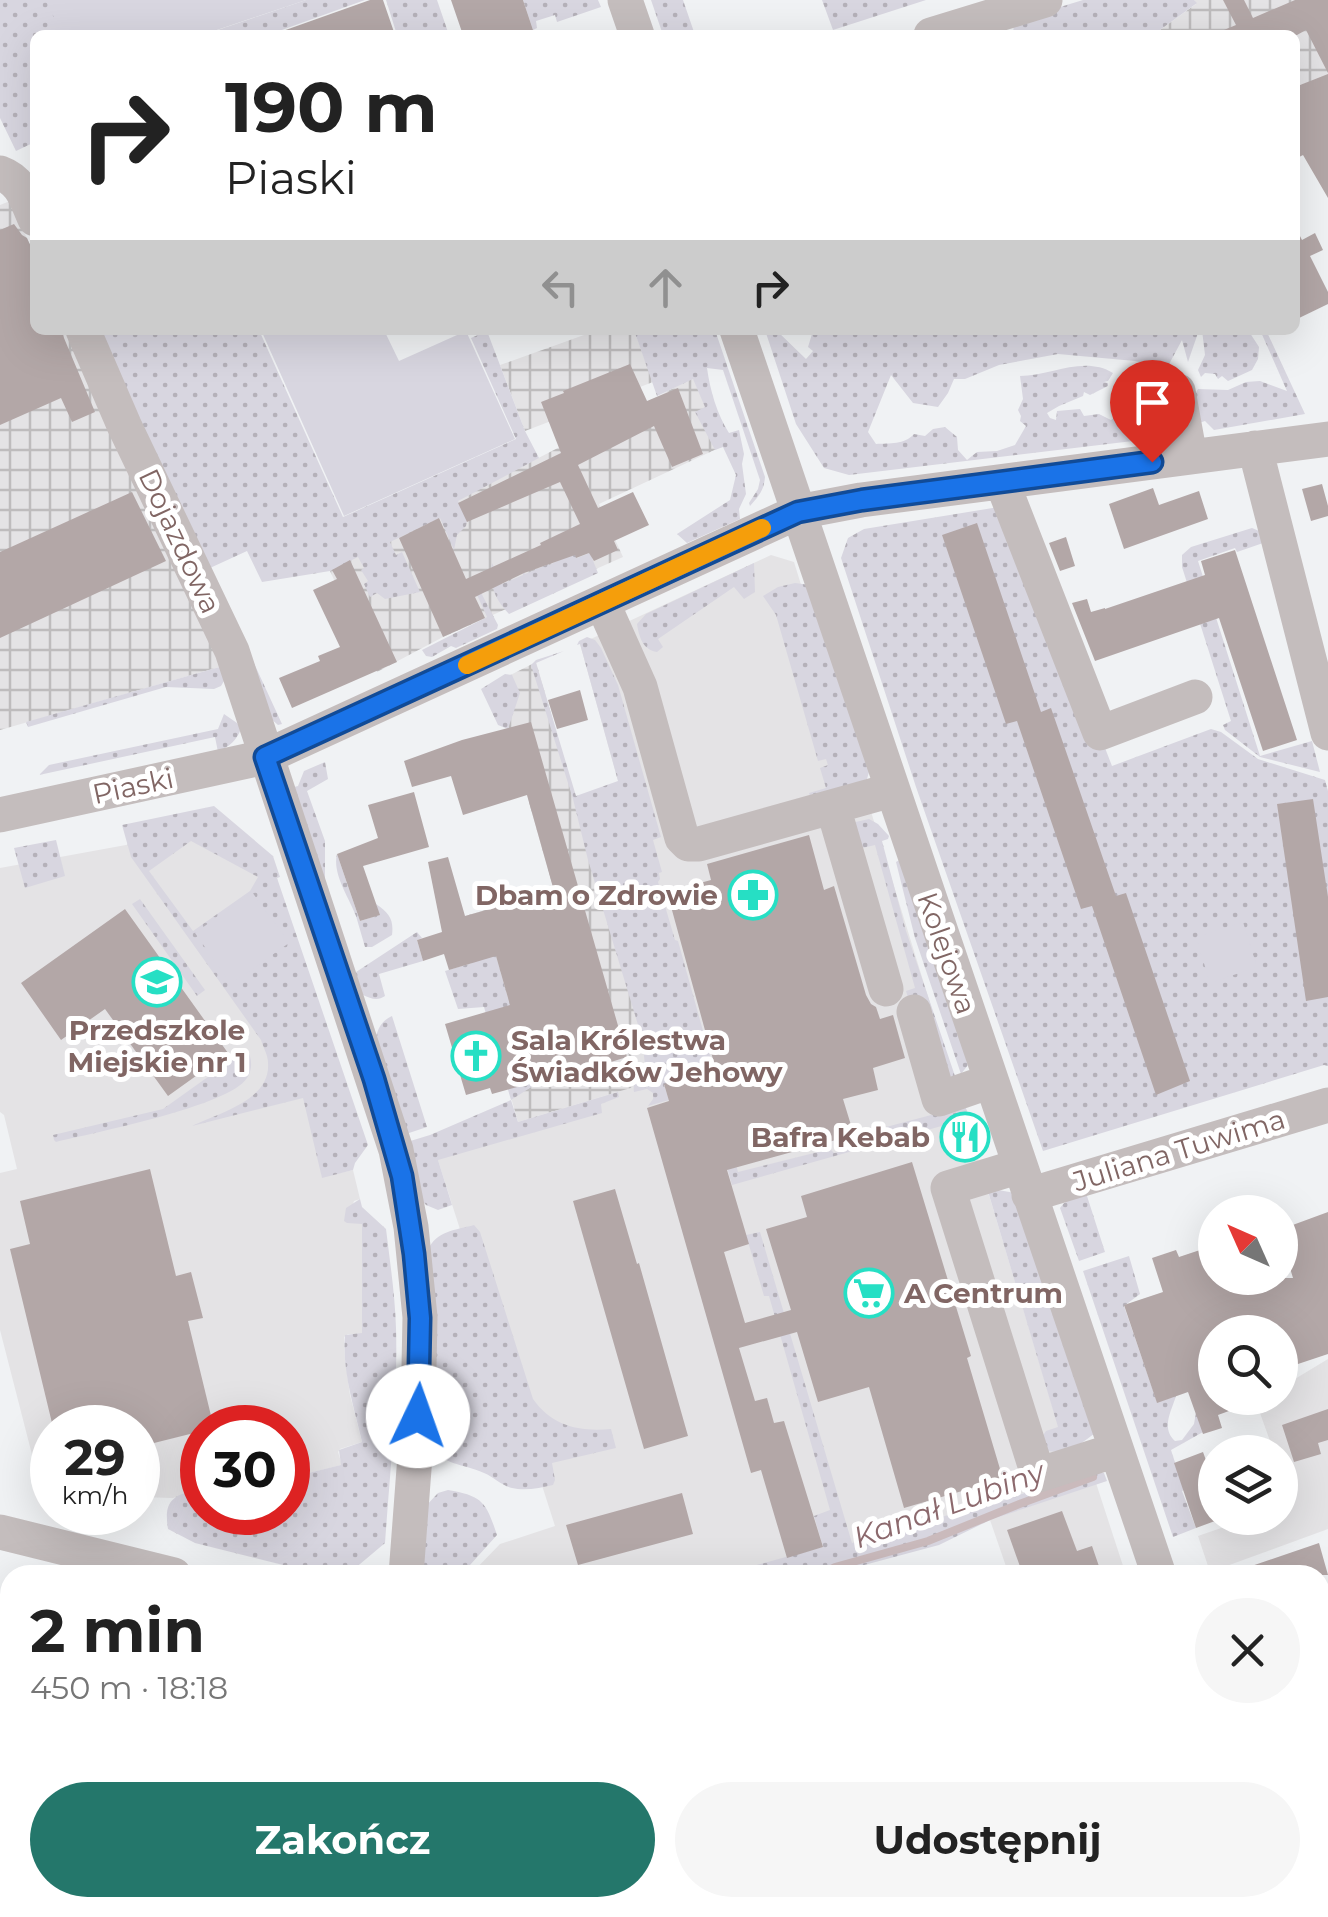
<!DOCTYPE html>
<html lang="pl">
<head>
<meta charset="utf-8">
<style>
  :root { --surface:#fff; --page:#f6f6f6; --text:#222; --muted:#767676; --accent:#24776b }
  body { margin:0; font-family:Montserrat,sans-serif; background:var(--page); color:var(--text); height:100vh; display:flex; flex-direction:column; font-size:38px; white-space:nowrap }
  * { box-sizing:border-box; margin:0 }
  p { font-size:32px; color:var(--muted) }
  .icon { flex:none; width:55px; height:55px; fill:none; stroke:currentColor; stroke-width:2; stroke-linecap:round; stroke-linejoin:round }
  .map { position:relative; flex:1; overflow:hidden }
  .sheet { position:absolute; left:0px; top:1565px; width:1330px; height:352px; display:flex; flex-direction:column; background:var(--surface); border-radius:30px 30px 0 0; box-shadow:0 10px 40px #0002 }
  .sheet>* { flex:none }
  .guide { position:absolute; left:30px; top:30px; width:1270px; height:305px; border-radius:15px; box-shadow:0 10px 40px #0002; background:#fff; color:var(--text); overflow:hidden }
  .needle { width:65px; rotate:315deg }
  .controls { position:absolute; left:1198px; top:1195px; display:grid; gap:20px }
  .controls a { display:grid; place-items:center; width:100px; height:100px; border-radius:50%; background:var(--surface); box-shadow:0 10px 40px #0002; font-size:50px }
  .speed { position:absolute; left:30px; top:1405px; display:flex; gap:20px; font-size:50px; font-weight:700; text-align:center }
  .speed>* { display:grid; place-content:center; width:130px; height:130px; border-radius:50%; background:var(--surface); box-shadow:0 10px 40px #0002; line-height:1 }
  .speed small { font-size:25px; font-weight:400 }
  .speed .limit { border:15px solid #d22; background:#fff; color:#111 }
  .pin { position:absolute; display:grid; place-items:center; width:85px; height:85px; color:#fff; margin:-102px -42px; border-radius:50% 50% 50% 0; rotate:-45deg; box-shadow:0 0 10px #0007 }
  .pin .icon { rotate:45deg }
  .me { position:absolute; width:110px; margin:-55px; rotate:3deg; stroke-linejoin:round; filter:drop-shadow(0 0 8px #0008) }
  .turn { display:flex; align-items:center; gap:35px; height:210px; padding:0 30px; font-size:45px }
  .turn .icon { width:130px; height:130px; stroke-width:2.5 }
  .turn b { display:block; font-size:70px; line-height:85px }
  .lanes { display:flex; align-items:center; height:95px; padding:0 30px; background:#0003; justify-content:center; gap:50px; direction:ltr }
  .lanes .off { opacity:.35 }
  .round { display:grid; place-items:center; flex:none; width:105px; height:105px; border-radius:52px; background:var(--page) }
  .overview { display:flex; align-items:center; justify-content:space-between; height:170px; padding:0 30px }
  h1 { font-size:60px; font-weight:700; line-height:75px }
  .action { display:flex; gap:20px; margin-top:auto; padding:20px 30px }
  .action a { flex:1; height:115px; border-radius:60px; background:var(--accent); color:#fff; font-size:40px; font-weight:700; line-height:115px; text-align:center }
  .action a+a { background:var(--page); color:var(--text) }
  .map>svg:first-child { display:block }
  .built { fill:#e4e3e5 }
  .industrial { fill:url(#industrial-grid) }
  .grass { fill:url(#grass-dots); fill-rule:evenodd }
  .park { fill:#d8d6e0 }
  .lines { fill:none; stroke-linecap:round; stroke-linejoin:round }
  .stream { stroke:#cababc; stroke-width:8 }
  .building { fill:#b3a7a7 }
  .minor { stroke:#c4bdbd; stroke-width:35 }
  .route-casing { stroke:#114b97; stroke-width:25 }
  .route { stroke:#1a73e8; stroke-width:18 }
  .slow { stroke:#f59e0b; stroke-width:18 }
  .labels { text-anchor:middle; stroke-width:10; stroke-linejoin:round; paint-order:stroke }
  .street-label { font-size:28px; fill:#816664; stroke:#fff }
  .poi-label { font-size:28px; font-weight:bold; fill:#816664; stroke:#fff; text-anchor:end }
  .water-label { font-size:30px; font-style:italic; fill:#8c696d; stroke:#fff }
</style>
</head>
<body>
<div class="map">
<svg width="1328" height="1917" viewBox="0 0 1328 1917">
  <defs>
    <pattern id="industrial-grid" width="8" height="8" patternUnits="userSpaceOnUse" patternTransform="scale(2.5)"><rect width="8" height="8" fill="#e4e3e5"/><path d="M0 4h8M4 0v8" fill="none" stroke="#bebcbd"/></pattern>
    <pattern id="grass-dots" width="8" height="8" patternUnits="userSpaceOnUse" patternTransform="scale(2.5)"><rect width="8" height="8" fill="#d8d6e0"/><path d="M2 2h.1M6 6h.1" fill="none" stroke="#b5b1b9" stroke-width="1.8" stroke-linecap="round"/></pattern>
  </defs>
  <rect width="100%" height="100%" fill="#f0f2f4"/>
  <!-- built -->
  <path class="built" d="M771 555 794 562 980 1165 1073 1475 844 1559 793 1575H470L500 1544 555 1526 434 1148 698 1067 580 644Z
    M197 832 277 877 322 1177 353 1170 360 1199 354 1201 347 1223H362V1334H348L344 1337 345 1359 350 1395 362 1442 340 1449 338 1452 342 1465 288 1478V1428H202V1500L196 1501 193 1491 173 1498 138 1497V1428H52V1481L38 1478 0 1330V1173L17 1169 4 1115 0 1112V868Z
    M1328 1359V1529L1210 1572 1198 1536 1250 1518H1280V1507L1292 1503 1280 1468V1452H1274L1256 1402 1263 1398H1280V1388Z
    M1096 1483 1126 1575H1009L990 1520Z
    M330 1908H690V1917H322Z
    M984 1908H1155V1917H984Z"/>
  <!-- industrial -->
  <path class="industrial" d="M1194 0H1328V139L1318 148 1295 159V35H1153L1196 4Z
    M10 201 35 256V330H68L223 666 0 730V205Z
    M598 330H634L653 382 525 431 500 365Z
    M693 378 723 446 599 504 623 557 443 637 377 672 330 571 334 564Z
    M536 662 657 1080 518 1122 468 947 465 916 554 890 495 683Z"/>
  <!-- grass -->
  <path class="grass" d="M0 0H83L111 35H35V142L16 151 0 118Z
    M306 0H365L268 35H203Z
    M386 0H437L449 35H397Z
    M523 0H598L601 7 557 22 555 15 536 21 537 28 533 30Z
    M651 0H683L695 35H663Z
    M822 0H926L833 30Z
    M1083 0H1194L1197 3 1153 35H1013L1014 21Z
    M100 330H259L343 517 516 439 471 338 487 331 525 431 539 458 458 501 467 521 466 526 457 535 454 550 440 518 390 542 396 555 402 552 420 592 385 599 377 593 370 597 364 584 368 581 361 570 364 568 358 557 330 571 262 582 247 551 210 568 282 724 278 725 261 710Z
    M634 330H715L765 477C764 490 759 496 750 506L749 503 758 489 760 480 723 370 707 368C710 390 717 414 729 433L739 430 744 454 742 464 746 494 739 509 740 519 687 543 677 534 730 500 736 475 723 447 715 450 695 412 705 407 693 379 657 396Z
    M765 330H776L806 359 813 351 808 347 812 334 825 330H1199L1188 362 1182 340 1167 368 1135 361 1058 354 999 365 965 379H954L948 393 938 407 913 403 891 375 868 432 876 444C890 443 904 445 914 434L925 436 933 429 945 427 957 437 958 450 967 460 977 452 997 451 1015 445 1026 426 1020 421 1021 416 1018 410 1023 399 1020 376C1050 376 1084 355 1113 373L1108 381 1104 382 1108 383V386L1090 395 1084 392 1083 396 1059 406 1047 413 1050 418 1056 420 1057 411 1080 409 1084 416 1099 414 1111 420 1117 416 1132 415V421L1153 418 1163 406 1168 410V431L1158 438 849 475 824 468 796 424Z
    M1202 330H1248L1259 347 1258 359 1252 370 1228 381 1222 376 1218 379 1215 374 1205 373 1201 377 1198 370 1205 355Z
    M1260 330H1266L1305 414 1214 430 1205 421 1196 424 1194 396 1198 389 1228 390 1246 382 1260 381 1287 391Z
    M1011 505 1112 766 1211 729 1221 732 1258 759 1325 780 1328 791V1066L1324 1065 1043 1151 916 787 841 558 848 538 864 529Z
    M1252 528 1264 533 1266 542 1237 552 1235 548 1198 561 1260 756 1312 741 1320 772 1260 757 1225 730 1223 725 1231 721 1182 567V555L1191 547Z
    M574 553 577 558 590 553 598 573 509 614C494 598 489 584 492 563L502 584 523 575V570L525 574 535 570V566L537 569 546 565V559L549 565Z
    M754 563 755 592 744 599 734 587 658 639 663 647 657 652C643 650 639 637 637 624L646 614Z
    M795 583 810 585 869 772 867 779 812 802 809 793 826 788 820 768 828 765 826 759 818 761 776 615 763 596 778 587Z
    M477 585 498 625 497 629 456 648 451 646 432 657 426 656 422 650 487 617 473 586Z
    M587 637 595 640 601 648 618 685 661 837 653 840 662 872 659 873 660 879 658 882 675 940 678 941 732 1135 729 1139 738 1172 830 1149 834 1153 852 1148 853 1143 872 1137 871 1131 965 1106 970 1118 732 1185 699 1067 672 1075 674 1081 664 1085 669 1100 648 1106 653 1099V1093L647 1089 634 1092C632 1082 639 1073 645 1065L642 1038 588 860 573 799 531 665 536 660 564 651 536 663 576 796 618 781 580 644 577 645 579 641Z
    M223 666 224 681 221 686 214 689 166 687 28 727 26 722Z
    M505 674 512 675 520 693 508 729 498 725 481 689Z
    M224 714 237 723 241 729C236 741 230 746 218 752L215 737 39 775 49 765 218 729Z
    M325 762 328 779 307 791 325 841V888L290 788 298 786 304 771Z
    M214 806 273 856 280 877 277 878 368 1145 355 1163 353 1170 322 1178 303 1098 192 1126C219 1113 271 1100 268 1063 268 1055 263 1047 261 1040L131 857 122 825ZM191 841 258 877 250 891 193 931 149 871Z
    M869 819 878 824 889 836 888 839 882 841 906 931 955 1076H950L946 1071 925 998 909 1001 906 991 915 988 875 845 858 849 851 823Z
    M56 840 65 876 25 888 14 848Z
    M337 854 360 921 379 915 376 904C389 913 394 919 392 935L372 947H365C362 937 359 926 356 916 349 897 332 874 337 854Z
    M903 858 968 1065 961 1074 915 938 896 862Z
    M140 899 205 990 197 996 132 904Z
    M417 932 422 938 417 940 423 961 379 974 385 996C378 1001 371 999 363 995L353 974Z
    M492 942 533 1086 511 1100 518 1122 618 1092 619 1097 601 1104 602 1113 438 1160 452 1205 438 1210 426 1205 420 1198 407 1142 430 1135 511 1100 484 1007 458 1009 445 971 472 963 468 947Z
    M392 1016 427 1127 406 1134 375 1040C378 1028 381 1021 392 1016Z
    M247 1049C252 1058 253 1069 247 1078 230 1106 92 1133 56 1142L54 1140 53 1135 163 1109Z
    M987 1188 1015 1193 1097 1431C1082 1444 1068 1454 1048 1451L1042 1437 1046 1431 1058 1427Z
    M1082 1193 1087 1196 1105 1252 1079 1261 1060 1208 1064 1203Z
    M360 1199 362 1207 386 1229C390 1262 395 1295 396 1328 398 1399 390 1472 385 1543L347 1575H323L195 1543 168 1529C164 1505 170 1495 194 1491L196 1501 202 1500V1512H288V1478L341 1465 339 1450 362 1442C354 1407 342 1372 345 1335L362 1333V1224L347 1223 344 1221 346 1208Z
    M474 1225 480 1232 533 1399C552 1426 579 1432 611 1429L616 1448 552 1463 555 1480 553 1485C540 1488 525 1491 512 1488 502 1486 494 1477 484 1473 462 1463 442 1466 429 1443L428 1250C436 1231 456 1230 474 1225Z
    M760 1232 852 1543 986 1504 988 1506 1083 1472 1104 1473 1107 1481 990 1520 939 1545 842 1571V1575H719L823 1547 814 1516 830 1510 769 1296H764L746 1235Z
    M1129 1256 1140 1294 1124 1306 1157 1402 1176 1396C1171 1412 1161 1428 1175 1441L1182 1440 1194 1424 1197 1407 1203 1432 1171 1450 1184 1490 1182 1491 1196 1528 1173 1537 1083 1271Z
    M448 1490C483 1496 486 1502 497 1535L461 1575H420L424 1508 438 1493Z
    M235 1908H417L415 1917H229Z"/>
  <!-- park -->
  <path class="park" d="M46 0H306L202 35H62Z
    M261 330H384L399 361 466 331 515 439 344 516Z
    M252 892 289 943 231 984 195 933Z
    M1243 922 1257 967 1210 983 1196 937Z"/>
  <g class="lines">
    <!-- stream -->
    <path class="stream" d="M820 1575 835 1567 928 1541 1022 1503 1093 1477
      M303 1917 313 1908"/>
  </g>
  <!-- building -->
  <path class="building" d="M370 0H383L395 35H280V32Z
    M451 0H523L533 30 519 35H463Z
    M1223 0H1244L1253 18 1295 0H1328V73L1306 30 1297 35H1212L1236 25Z
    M1328 74V198L1303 155 1295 159V87Z
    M14 224 22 235 27 238 35 256V330H62L64 338 95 412 72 422 61 398 0 425V230Z
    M1295 226 1302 240 1315 233 1323 250 1310 256 1328 292V304L1295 320Z
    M630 364 647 401 678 388 703 454 672 467 654 426 578 465 598 508 633 492 649 525 614 541 618 550 594 561 589 553 576 558 575 555 524 573 475 597 485 618 443 637 399 538 439 518 466 579 541 545 540 543 580 524 560 482 467 522 458 503 561 453 541 402 564 393 563 391Z
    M1322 484 1328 506V516L1311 521 1302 489Z
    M1153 488 1159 505 1199 491 1208 519 1124 549 1109 504Z
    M132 492 166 561 0 638V552Z
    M977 523 1041 712 1051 708 1116 896 1126 893 1190 1081 1156 1095 1092 906 1081 909 1017 721 1006 724 942 535Z
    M1066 537 1075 566 1060 571 1049 543Z
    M1235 550 1297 740 1263 751 1219 618 1095 661 1072 603 1087 599 1091 612 1105 608V609L1205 575 1201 561Z
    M350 560 397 662 292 708 279 678 320 661 318 656 340 647 313 590 337 579 332 570Z
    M580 690 588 720 557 729 548 700Z
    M531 722 627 1057 533 1086 532 1083 492 1094 490 1088 466 1095 445 1024 510 1005 496 956 449 970 444 954 423 961 417 940 442 932 428 862 448 857 465 916 554 891 527 795 463 815 451 776 412 787 404 761 462 740Z
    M414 792 429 847 363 866 380 915 360 921 337 854 378 838 368 805Z
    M1313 799 1328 897V997L1306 1001 1277 804Z
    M809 835 824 890 834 886 866 995 871 1004 876 1007 880 1019 893 1015 905 1058 873 1068 878 1090 843 1099 854 1135 727 1170 749 1244 724 1252 745 1323 791 1310 766 1229 807 1217 801 1196 912 1162 971 1356 967 1358 1003 1479 904 1508 869 1387 818 1402 797 1332 739 1348 755 1401 767 1398 774 1423 784 1421 823 1547 787 1558 761 1470 751 1473 647 1108 669 1101 664 1084 674 1081 672 1075 714 1063 667 892 711 880 707 864Z
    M125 909 228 1053 168 1096 105 1009 61 1040 21 983Z
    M150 1169 176 1276 191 1272 203 1318 188 1321 214 1428H202V1431L138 1447V1428H75L73 1417 52 1423 10 1249 30 1244 20 1201Z
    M615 1189 637 1264 639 1263 688 1436 644 1449 573 1201Z
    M1328 1212V1354L1280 1370V1332H1215V1398H1258L1259 1400 1218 1415 1222 1428 1203 1434 1188 1392 1157 1403 1124 1305 1163 1292 1152 1258 1176 1250 1179 1257 1215 1245V1278H1293L1280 1235 1291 1231 1290 1226Z
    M1328 1409V1440L1318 1443 1321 1454 1294 1462 1282 1425Z
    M1203 1452 1215 1485V1521L1196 1528 1174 1463Z
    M682 1493 693 1534 578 1565 566 1525Z
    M1062 1511 1077 1551 1092 1546 1102 1575H1023L1007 1530Z
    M1319 1543 1328 1575H1234V1572Z"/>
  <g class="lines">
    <!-- minor -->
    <path class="minor" d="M625 0 637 35
      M931 35 1045 0
      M0 173C22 181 26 199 35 219
      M83 330 124 425 232 651 396 1150 411 1227 420 1317 418 1416 406 1575
      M737 330 1159 1575
      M1178 391 1190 457
      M1255 448 1328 733
      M1002 482 1100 733 1195 697
      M602 602 640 687 682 838 688 844H699L892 790
      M833 807 886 989
      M0 815 265 757 798 512 861 500 1328 439
      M914 1012 939 1099 991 1081
      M1020 1166 948 1188 1038 1475 1116 1450
      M1029 1195 1328 1105
      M0 1532 174 1575
      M1320 1783 1328 1781
      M1320 1886 1328 1905
      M1231 1908 1232 1917
      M213 1917 219 1908
      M590 1917 591 1908"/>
  </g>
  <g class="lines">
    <!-- route casing -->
    <g class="route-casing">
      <path id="route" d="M418 1416 420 1318 414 1254 402 1176 374 1079 265 757 798 512 862 500 1152 462"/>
    </g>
    <!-- route -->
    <use href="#route" class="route"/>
    <!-- slow -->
    <path class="slow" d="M467 665 762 528"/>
  </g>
  <!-- icons -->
  <defs>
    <g id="pharmacy-ring" transform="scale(2.5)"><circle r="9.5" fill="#fff" stroke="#26dfc4" stroke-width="1.5"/><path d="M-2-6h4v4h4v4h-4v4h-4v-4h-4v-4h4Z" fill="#26dfc4"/></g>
    <g id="school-ring" transform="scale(2.5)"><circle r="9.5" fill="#fff" stroke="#26dfc4" stroke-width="1.5"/><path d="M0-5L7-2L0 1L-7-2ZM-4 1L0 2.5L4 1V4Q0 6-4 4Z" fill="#26dfc4"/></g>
    <g id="church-ring" transform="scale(2.5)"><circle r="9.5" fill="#fff" stroke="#26dfc4" stroke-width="1.5"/><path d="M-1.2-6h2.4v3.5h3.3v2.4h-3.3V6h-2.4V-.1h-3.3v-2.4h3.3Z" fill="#26dfc4"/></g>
    <g id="restaurant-ring" transform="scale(2.5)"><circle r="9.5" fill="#fff" stroke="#26dfc4" stroke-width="1.5"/><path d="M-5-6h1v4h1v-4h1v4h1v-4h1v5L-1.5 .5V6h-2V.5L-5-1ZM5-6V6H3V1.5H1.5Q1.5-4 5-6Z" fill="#26dfc4"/></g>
    <g id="supermarket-ring" transform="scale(2.5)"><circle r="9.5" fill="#fff" stroke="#26dfc4" stroke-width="1.5"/><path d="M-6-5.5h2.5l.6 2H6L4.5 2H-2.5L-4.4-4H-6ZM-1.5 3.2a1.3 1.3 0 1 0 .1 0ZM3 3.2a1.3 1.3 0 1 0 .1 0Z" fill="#26dfc4"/></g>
  </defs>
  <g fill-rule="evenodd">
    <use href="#pharmacy-ring" x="753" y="895"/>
    <use href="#school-ring" x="157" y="982"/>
    <use href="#church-ring" x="476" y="1056"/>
    <use href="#restaurant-ring" x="965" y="1137"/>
    <use href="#supermarket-ring" x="869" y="1293"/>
  </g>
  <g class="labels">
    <!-- street labels -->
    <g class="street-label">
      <text transform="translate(180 541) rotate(65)" y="10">Dojazdowa</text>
      <text transform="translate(133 786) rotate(-12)" y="10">Piaski</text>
      <text transform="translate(947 953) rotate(71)" y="10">Kolejowa</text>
      <text transform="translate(1179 1150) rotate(-17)" y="10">Juliana Tuwima</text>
    </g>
    <!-- poi labels -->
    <g class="poi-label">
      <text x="718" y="905">Dbam o Zdrowie</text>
      <text x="157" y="1040" text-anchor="middle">Przedszkole<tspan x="157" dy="32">Miejskie nr 1</tspan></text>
      <text x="511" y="1050" text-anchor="start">Sala Królestwa<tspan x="511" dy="32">Świadków Jehowy</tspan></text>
      <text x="930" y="1147">Bafra Kebab</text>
      <text x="904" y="1303" text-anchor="start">A Centrum</text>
    </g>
    <!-- water labels -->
    <g class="water-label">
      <text transform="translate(949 1505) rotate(-20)" y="10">Kanał Lubiny</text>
    </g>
  </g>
</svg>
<div class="controls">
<a><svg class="needle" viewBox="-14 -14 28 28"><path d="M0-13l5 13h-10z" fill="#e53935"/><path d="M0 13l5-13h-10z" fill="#767676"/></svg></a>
<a><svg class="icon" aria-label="search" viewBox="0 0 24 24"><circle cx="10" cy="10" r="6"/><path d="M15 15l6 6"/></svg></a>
<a><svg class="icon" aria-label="layers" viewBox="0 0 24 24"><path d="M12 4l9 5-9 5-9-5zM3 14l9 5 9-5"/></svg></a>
</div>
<div class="speed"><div>29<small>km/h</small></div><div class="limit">30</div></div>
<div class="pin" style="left:1152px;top:462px;background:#d93025"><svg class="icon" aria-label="arrive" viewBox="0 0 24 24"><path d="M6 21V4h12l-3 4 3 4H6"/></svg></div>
<svg class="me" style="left:418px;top:1416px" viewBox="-20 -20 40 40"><circle r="19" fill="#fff"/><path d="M0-13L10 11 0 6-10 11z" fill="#1a73e8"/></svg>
<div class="guide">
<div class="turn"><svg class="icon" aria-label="right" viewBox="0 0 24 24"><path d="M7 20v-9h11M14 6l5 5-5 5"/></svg><div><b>190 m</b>Piaski</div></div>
<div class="lanes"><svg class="icon off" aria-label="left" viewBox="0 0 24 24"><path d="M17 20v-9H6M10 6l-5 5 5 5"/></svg><svg class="icon off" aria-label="ahead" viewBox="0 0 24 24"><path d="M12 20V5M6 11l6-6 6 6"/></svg><svg class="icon" aria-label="right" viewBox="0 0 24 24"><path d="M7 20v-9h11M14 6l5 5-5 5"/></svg></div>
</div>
<section class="sheet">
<div class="overview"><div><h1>2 min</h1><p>450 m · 18:18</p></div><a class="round"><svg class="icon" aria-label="close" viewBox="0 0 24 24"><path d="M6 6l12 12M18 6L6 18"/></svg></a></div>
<div class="action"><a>Zakończ</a><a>Udostępnij</a></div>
</section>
</div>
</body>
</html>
